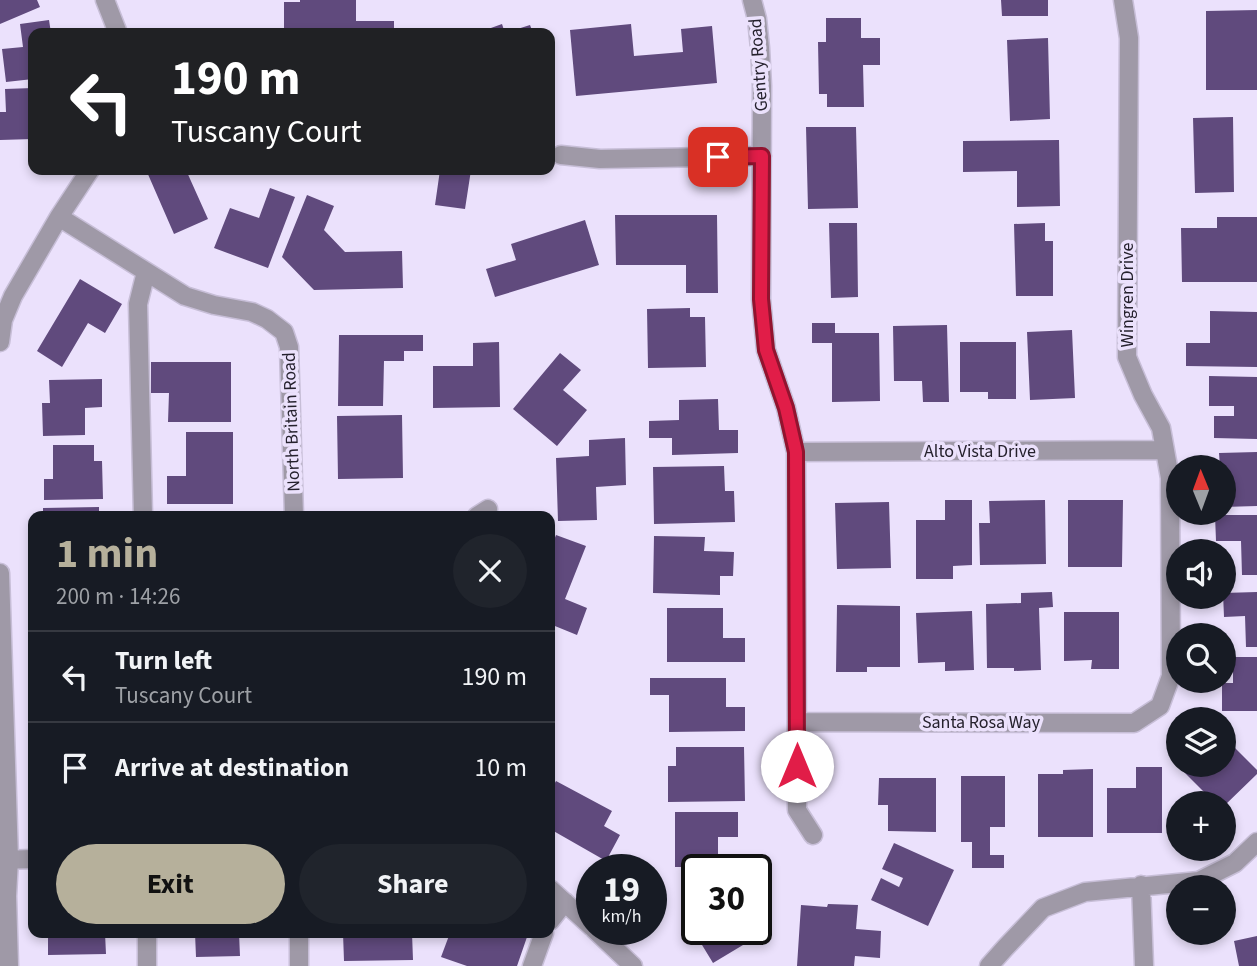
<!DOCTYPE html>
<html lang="en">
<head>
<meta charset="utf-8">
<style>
  :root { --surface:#171b24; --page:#20242c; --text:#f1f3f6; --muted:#9ea1a6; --line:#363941; --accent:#b6b09b }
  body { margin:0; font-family:"Source Sans 3",sans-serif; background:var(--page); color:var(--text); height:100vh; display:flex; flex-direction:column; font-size:26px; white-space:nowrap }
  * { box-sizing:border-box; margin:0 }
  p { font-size:23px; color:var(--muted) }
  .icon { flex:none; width:38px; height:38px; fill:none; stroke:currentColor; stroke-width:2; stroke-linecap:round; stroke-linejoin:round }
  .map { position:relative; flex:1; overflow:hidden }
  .side { position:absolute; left:28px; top:511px; width:527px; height:427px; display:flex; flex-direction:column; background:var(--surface); border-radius:14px; box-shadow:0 4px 10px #0003 }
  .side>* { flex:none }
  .hud { position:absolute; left:28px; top:28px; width:527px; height:147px; border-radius:14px; box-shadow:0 4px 10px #0003; background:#202124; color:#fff; overflow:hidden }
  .needle { width:46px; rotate:359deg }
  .tools { position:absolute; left:1166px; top:455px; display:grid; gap:14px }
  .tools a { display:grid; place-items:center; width:70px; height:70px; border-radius:50%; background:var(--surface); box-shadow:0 4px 10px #0003; font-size:35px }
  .speed { position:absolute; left:576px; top:854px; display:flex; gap:14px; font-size:35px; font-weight:700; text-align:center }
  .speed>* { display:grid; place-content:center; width:91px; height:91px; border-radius:50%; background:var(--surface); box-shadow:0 4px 10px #0003; line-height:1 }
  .speed small { font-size:18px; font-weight:400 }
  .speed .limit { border:4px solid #111; border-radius:10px; background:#fff; color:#111 }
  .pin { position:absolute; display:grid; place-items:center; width:60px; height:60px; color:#fff; margin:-30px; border-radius:14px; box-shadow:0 4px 10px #0006 }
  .me { position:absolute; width:77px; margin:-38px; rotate:0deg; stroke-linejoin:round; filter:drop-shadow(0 0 5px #0008) }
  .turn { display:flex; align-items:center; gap:24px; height:147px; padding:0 28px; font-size:32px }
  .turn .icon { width:91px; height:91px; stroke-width:2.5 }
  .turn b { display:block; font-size:49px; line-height:60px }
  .round { display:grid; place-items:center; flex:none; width:74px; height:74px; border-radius:37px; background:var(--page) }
  .head { display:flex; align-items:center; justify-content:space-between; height:119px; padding:0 28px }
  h1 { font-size:42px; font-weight:700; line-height:52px; color:var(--accent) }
  .button { display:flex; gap:14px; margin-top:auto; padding:14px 28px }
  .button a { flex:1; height:80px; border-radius:42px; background:var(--accent); color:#111; font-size:28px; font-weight:700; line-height:80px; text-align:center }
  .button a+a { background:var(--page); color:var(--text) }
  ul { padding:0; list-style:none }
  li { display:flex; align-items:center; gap:21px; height:91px; padding:0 28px; border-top:2px solid var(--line) }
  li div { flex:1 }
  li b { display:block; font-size:26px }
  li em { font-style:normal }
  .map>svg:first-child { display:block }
  .building { fill:#604a7d }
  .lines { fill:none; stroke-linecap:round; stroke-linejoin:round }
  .minor-casing { stroke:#c7bed7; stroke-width:21 }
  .minor { stroke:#9f99a7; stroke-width:18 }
  .route-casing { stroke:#92132f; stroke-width:18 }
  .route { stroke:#e11d48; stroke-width:12 }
  .labels { text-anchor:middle; stroke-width:7; stroke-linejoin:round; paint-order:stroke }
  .street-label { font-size:18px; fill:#25212d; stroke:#ebe1fc }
</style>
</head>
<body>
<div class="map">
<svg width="1257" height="966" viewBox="0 0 1257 966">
  <rect width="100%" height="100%" fill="#ebe1fc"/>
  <!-- building -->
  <path class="building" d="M0 0H37L40 7 0 24Z
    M300 0H356V21H394V33H300V28H284V2H300Z
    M1001 0H1048V16H1002Z
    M1257 10V90H1206V11Z
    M826 18H861V38H880V65H863L864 107H827V94H819L818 42H826Z
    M49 20 51 33H33V79L6 82 2 49 23 47 20 24Z
    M502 24 505 33H477Z
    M631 24 634 56 683 52 681 29 712 26 717 83 576 96 570 30Z
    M530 25 533 33H505Z
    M1048 38 1050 119 1010 121 1007 40Z
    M33 88V139L0 140V112H6L5 89Z
    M1233 117 1234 192 1195 193 1193 118Z
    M806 127H856L858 208 808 209Z
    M1059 140 1060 206 1017 207V171L963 172V141Z
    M154 170H186L208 219 174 234 147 172Z
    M440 170H471L465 209 435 205Z
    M270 188 295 197 268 268 214 248 230 208 259 218Z
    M307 195 334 206 324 230 345 252 402 251 403 288 314 290 282 257Z
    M615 215H717L718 293H686V265H616Z
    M1217 217H1257V282H1182L1181 228H1217Z
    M585 220 599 265 495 297 486 269 516 260 511 244Z
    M829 223H857L858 297 831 298Z
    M1045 223V241H1053V296H1016L1014 224Z
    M80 279 122 304 105 333 88 323 62 367 37 351Z
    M690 308V317H705L706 367 648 368 647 309Z
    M1210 311 1257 312V367L1186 366V343H1210Z
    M812 323H835V333H879L880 401 832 402V343H812Z
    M947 325 949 402H923L922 381H894L893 326Z
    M1072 330 1075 398 1030 400 1027 332Z
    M339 335H423V351H404V361H384L383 406H338Z
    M499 342 500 407 433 408V366H473V343Z
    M960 342H1016V399H988V392H960Z
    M560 353 581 370 563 390 587 410 557 446 513 409Z
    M151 362H231V422H168L169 393H151Z
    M1209 376 1257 377V439L1214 438V416H1234V406H1209Z
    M102 379V407L85 408V435L43 436 42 403H50L49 380Z
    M718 399 719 430H738V453L672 455V438H649V421L679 420V400Z
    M402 415 403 478 338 479 337 416Z
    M186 432H233V504H167V476H186Z
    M625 438 626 485 596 487 597 520 558 521 556 458 589 456V440Z
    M53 445H94V461H102L103 499 44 500V479H53Z
    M1257 452V506L1223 507V467H1220L1219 453Z
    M724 466 725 491H734L735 522 654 524 653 467Z
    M945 500H972V565L953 566V579H916V520H945Z
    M1045 500 1046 564 980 565 979 523H990L989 501Z
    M1068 500H1123L1122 567H1068Z
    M889 502 891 568 837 569 835 503Z
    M99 507V516H43V508Z
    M1215 515H1257V575H1242L1241 541H1216Z
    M556 535 586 546 565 599 587 608 577 635 550 624V551Z
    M654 536 705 537 704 551 734 552 733 576H720V595L653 593Z
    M1052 592 1053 607 1039 608 1041 670 1014 671V668H987L986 604 1021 603V593Z
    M1257 592V647H1246L1245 616 1224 617 1223 593Z
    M837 605 900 606V667H867V672H836Z
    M667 608H723V638H745V662H667Z
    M972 611 974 670 945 671V662L918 663 916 613Z
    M1064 612H1119V669H1091L1092 660 1064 661Z
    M1233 657H1257V711H1222V683H1233Z
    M650 678H726V707H745V731L669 732V695H650Z
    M1223 736 1257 770V774L1223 807V803H1215L1174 762 1178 758V765H1223Z
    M676 747H744L745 801 668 802V766H676Z
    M1136 767H1162V833H1107V788H1136Z
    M1093 769V837H1038V774H1063V770Z
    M961 776H1005V827H990V855H1004V868H972V842H961Z
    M879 778H936V832L888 831V805H878Z
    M556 781 612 811 604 826 620 835 606 861 550 829V792Z
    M675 812H738V837H718V867H675Z
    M894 843 954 870 928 926 871 900 881 878 899 887 903 878 882 869Z
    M828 904 858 905 856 929 881 931 880 958 855 956 854 966H797L801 905 827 907Z
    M696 910V929H756V922L763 933 713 963 685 917Z
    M48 933H105L106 954 48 955Z
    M195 933H239L240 956 196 957Z
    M343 933H412L413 960 344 961Z
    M450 933H517L527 937 517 966H467L441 957Z
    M1257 936V966H1239L1234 941Z"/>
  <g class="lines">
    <!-- minor casing -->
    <g class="minor-casing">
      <path id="minor" d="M105 0 118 33
        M752 0 757 19 760 48 762 86 761 299 766 350 786 408 796 452 797 810 813 835
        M561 155 600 159 762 156
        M59 217 185 296 214 305 252 312 267 319 284 332 289 347 294 516
        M0 342 3 320 13 296 59 217 90 170
        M796 452 1165 450
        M143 516 138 304 146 272
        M477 516 488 509
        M0 573 9 859 7 896 9 966
        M797 722 1134 723 1160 706 1171 676 1170 478 1161 428 1143 395 1127 357 1129 38 1123 0
        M0 860 33 859
        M1141 885 1144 966
        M550 889 592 927
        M550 921 565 902
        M594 929 633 966
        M147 933V966
        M299 933V966
        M532 966 544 933
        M989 966 1005 948 1043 908 1085 892 1199 881 1235 863 1257 842"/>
    </g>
    <!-- minor -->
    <use href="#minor" class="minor"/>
  </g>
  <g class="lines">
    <!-- route casing -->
    <g class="route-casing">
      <path id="route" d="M718 157 762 156 761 299 766 350 786 408 796 452 797 766"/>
    </g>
    <!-- route -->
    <use href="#route" class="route"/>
  </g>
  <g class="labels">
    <!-- street labels -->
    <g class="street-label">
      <text transform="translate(758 65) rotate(-94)" y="6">Gentry Road</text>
      <text transform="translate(1127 295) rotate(-90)" y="6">Wingren Drive</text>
      <text transform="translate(291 422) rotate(-92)" y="6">North Britain Road</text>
      <text x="980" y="457">Alto Vista Drive</text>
      <text x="981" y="728">Santa Rosa Way</text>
    </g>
  </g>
</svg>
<div class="tools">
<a><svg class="needle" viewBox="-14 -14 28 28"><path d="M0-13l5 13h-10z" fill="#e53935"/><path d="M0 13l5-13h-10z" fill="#9ea1a6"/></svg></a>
<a><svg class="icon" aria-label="sound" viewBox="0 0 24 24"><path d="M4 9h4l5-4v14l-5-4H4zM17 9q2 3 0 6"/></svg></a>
<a><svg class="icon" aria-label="search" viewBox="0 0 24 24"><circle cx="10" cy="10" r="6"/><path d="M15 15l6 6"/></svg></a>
<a><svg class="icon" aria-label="layers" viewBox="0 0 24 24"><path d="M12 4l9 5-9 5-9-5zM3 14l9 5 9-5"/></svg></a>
<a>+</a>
<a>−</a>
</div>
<div class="speed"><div>19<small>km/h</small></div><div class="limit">30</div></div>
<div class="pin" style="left:718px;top:157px;background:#d93025"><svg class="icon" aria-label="arrive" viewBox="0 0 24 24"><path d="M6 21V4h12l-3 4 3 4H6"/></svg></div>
<svg class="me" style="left:797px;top:766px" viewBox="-20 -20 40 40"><circle r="19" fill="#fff"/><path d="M0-13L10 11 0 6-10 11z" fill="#e11d48"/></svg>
<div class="hud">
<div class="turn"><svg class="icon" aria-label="left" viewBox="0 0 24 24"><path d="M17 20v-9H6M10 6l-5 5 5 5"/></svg><div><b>190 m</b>Tuscany Court</div></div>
</div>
<section class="side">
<div class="head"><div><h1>1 min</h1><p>200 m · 14:26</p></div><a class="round"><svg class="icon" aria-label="close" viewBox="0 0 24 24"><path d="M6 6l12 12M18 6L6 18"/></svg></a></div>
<ul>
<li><svg class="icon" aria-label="left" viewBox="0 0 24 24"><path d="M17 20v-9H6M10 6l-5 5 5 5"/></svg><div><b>Turn left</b><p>Tuscany Court</p></div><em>190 m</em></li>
<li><svg class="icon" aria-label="arrive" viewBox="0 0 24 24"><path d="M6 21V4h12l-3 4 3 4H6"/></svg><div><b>Arrive at destination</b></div><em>10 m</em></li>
</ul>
<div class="button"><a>Exit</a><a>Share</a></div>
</section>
</div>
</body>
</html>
